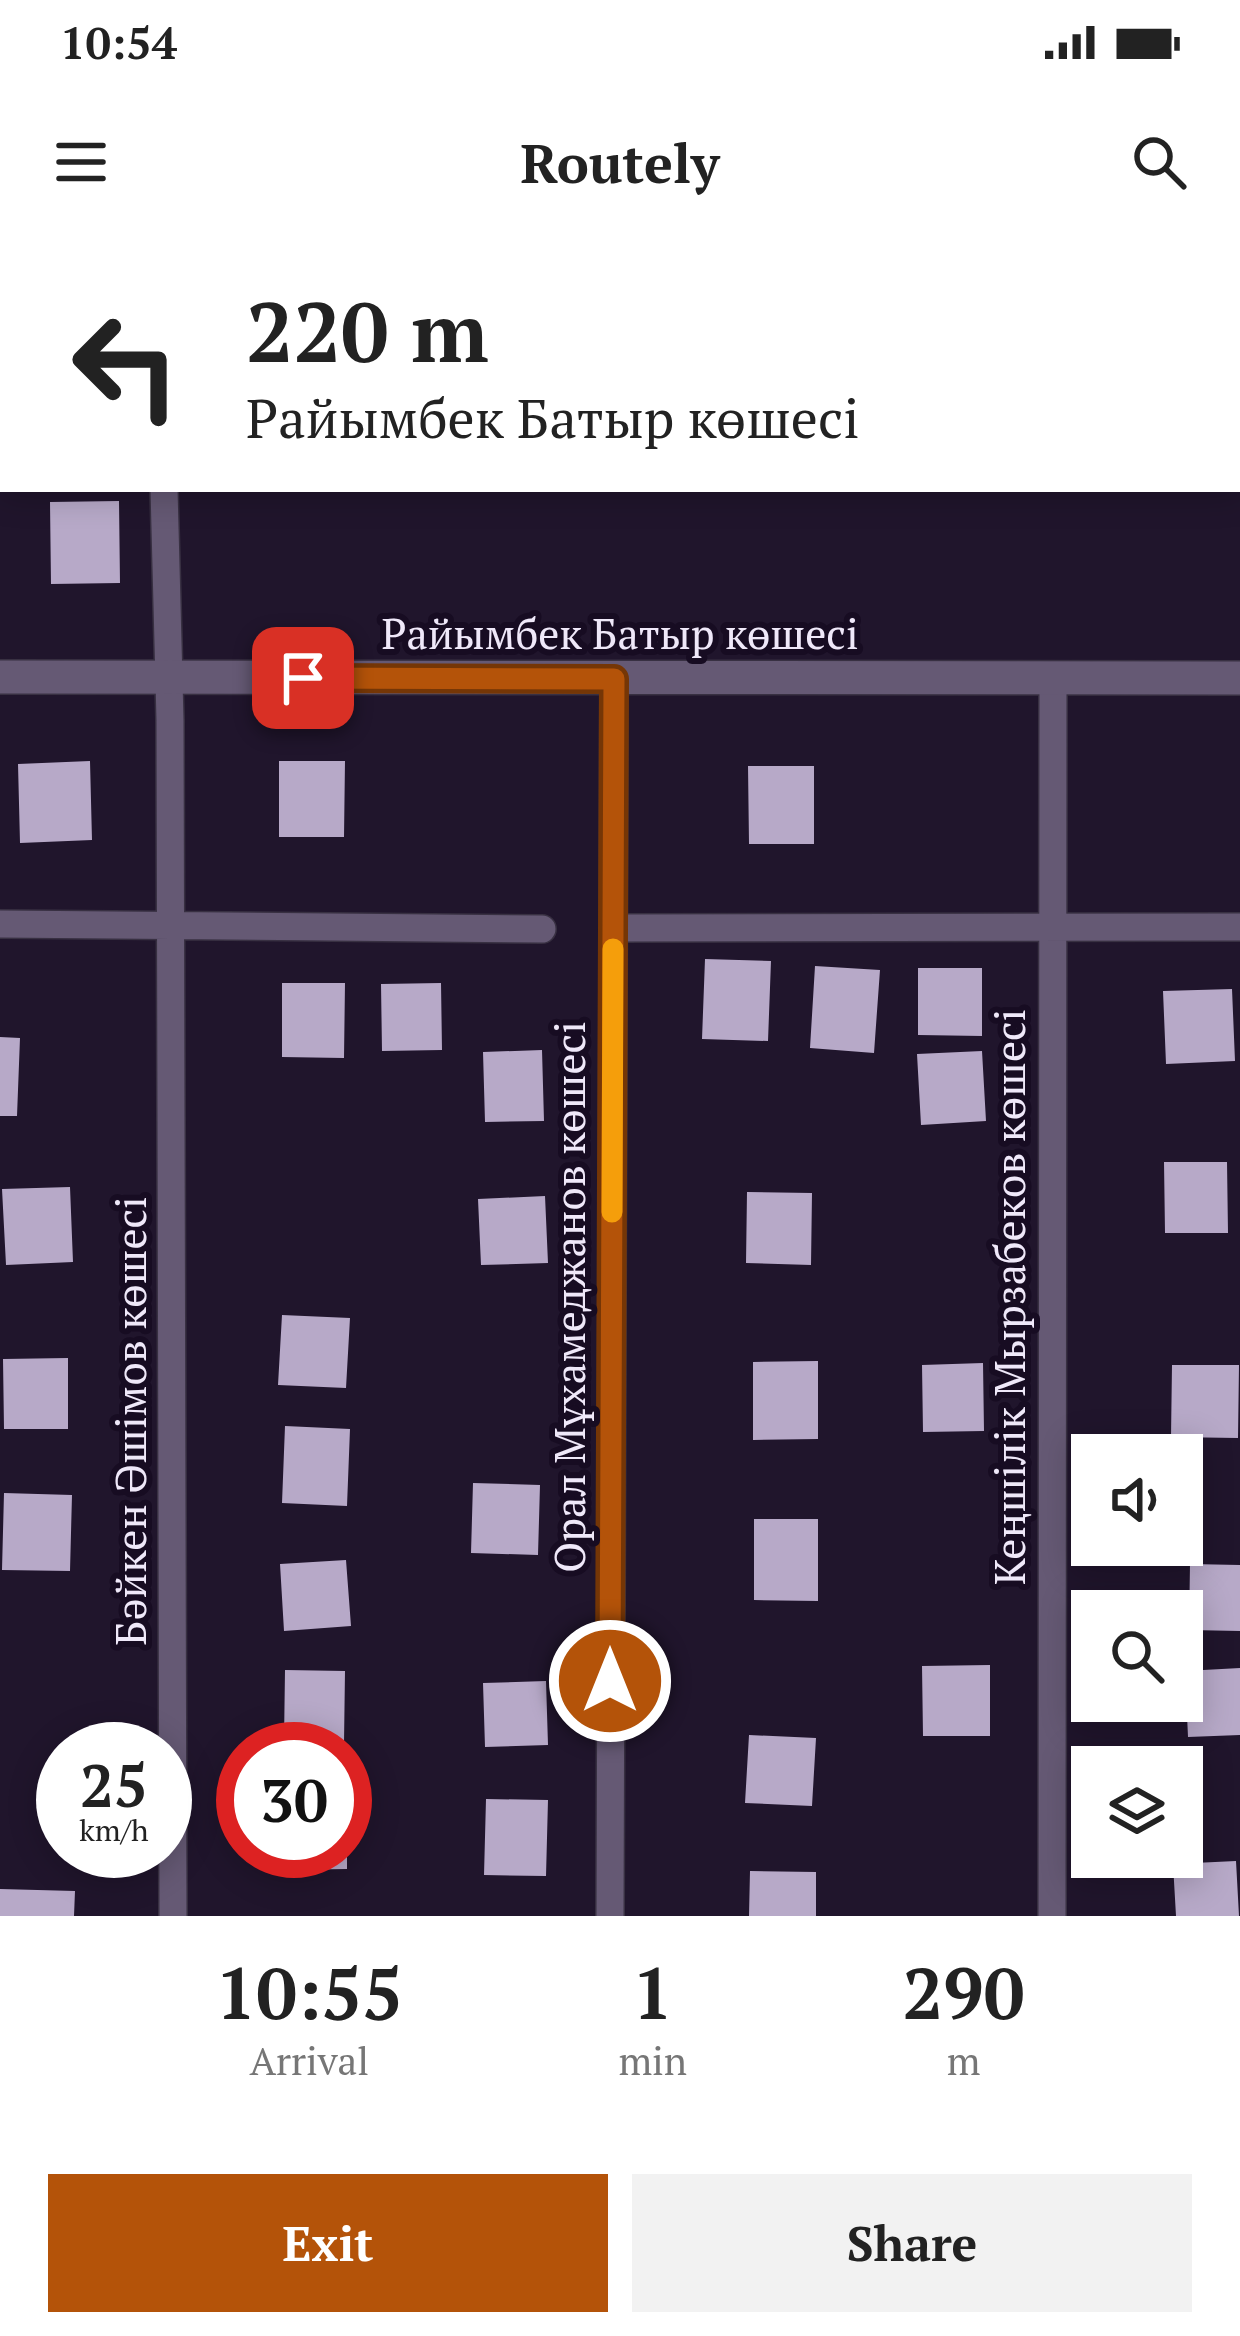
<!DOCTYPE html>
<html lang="en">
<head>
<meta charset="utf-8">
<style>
  :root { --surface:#fff; --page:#f2f2f2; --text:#222; --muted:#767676; --accent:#b45309 }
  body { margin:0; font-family:"PT Serif",serif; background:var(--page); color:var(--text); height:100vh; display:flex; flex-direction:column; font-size:45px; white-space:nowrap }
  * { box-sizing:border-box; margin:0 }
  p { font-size:39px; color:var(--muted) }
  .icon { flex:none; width:66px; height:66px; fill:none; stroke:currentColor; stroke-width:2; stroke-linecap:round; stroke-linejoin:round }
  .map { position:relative; height:1676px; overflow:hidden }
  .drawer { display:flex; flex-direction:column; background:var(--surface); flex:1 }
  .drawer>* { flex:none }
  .guide { position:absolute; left:0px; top:0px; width:1242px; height:252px; box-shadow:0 6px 30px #0003; background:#fff; color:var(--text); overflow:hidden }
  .controls { position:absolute; left:1071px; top:1194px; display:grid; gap:24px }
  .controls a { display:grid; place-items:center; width:132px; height:132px; border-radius:0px; background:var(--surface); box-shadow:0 6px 30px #0003; font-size:60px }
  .speed { position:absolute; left:36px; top:1482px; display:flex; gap:24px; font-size:60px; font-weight:700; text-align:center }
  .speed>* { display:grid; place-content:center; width:156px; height:156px; border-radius:50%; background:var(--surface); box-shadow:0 6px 30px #0003; line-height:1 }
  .speed small { font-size:30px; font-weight:400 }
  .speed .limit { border:18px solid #d22; background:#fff; color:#111 }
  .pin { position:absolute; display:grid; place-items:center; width:102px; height:102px; color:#fff; margin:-51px; border-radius:24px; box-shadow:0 6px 18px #0006 }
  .me { position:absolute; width:132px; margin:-66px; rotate:0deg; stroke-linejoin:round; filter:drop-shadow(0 0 9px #0008) }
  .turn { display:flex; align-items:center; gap:42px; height:252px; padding:0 48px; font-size:54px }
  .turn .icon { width:156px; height:156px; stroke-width:2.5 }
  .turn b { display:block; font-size:84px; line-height:102px }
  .eta { display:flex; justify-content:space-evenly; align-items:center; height:204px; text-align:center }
  .eta b { font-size:72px; font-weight:600; line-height:84px }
  .primary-button { display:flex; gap:24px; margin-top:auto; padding:24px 48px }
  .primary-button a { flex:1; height:138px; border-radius:0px; background:var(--accent); color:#fff; font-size:48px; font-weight:600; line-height:138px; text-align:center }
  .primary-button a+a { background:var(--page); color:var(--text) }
  .status { display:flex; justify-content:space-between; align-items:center; height:84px; padding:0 60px; background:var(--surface); direction:ltr }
  .status svg { height:33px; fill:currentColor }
  header { display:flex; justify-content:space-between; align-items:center; height:156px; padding:0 48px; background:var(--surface); font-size:54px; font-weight:600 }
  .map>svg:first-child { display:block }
  .built { fill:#2c1d3a }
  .building { fill:#b7a9c8 }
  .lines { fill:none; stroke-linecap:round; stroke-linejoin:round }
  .minor-casing { stroke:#383042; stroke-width:30 }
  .tertiary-casing { stroke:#383042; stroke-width:36 }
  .minor { stroke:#655974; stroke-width:27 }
  .tertiary { stroke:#655974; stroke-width:33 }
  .route-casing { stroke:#753606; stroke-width:30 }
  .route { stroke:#b45309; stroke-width:21 }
  .slow { stroke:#f59e0b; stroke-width:21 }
  .labels { text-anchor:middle; stroke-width:12; stroke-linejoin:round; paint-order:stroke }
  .street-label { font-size:42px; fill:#efe8f9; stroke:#170c22 }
</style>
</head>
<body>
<div class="status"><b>10:54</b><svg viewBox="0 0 49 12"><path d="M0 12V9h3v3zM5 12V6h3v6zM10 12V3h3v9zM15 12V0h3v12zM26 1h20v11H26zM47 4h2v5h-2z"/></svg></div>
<header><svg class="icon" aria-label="menu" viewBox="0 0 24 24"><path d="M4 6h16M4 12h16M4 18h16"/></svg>Routely<svg class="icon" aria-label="search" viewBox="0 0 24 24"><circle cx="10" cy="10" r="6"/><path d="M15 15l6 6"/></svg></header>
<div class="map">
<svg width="1240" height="1676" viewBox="0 0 1240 1676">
  <rect width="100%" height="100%" fill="#20152c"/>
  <!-- built -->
  <path class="built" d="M0 0H134V3H3V146H0Z"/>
  <!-- building -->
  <path class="building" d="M119 261 120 343 51 344 50 262Z
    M90 521 92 600 20 603 18 524Z
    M279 521H345L344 597H279Z
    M748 526H814V604H749Z
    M705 719 771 721 768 801 702 799Z
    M815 726 880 730 874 813 810 808Z
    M918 728H982V796L918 795Z
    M282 743H345L344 818 282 817Z
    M441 743 442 810 382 811 381 744Z
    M1232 749 1235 821 1166 824 1163 751Z
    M0 797 20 798 17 876H0Z
    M542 810 544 881 485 882 483 812Z
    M982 811 986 881 921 885 917 814Z
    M1164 922H1227L1228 993H1165Z
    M70 947 73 1022 6 1025 2 949Z
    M747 952 812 953 811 1025 746 1023Z
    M545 956 548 1023 481 1025 478 959Z
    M282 1075 350 1078 346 1148 278 1145Z
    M68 1118V1189H4L3 1119Z
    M818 1121V1199L753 1200V1122Z
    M983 1123 984 1191 923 1192 922 1125Z
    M1172 1125H1239L1238 1198 1171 1197Z
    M285 1186 350 1189 347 1266 282 1263Z
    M473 1243 540 1245 538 1315 471 1313Z
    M4 1253 72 1255 70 1331 2 1330Z
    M754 1279H818V1361L754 1360Z
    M346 1320 351 1386 284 1391 280 1324Z
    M1190 1324 1240 1325V1391L1189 1390Z
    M990 1425V1496H923L922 1426Z
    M1240 1428V1495L1188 1497 1185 1431Z
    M285 1430 345 1431 344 1503 284 1501Z
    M546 1441 548 1505 485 1507 483 1443Z
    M749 1495 816 1498 812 1566 745 1563Z
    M486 1559 548 1560 546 1636 484 1635Z
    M283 1611H347V1629L283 1630Z
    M1236 1621 1239 1676H1176L1173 1624Z
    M750 1631 816 1632V1676H749Z
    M0 1649 75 1651 74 1676H0Z"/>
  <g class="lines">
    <!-- minor casing -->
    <g class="minor-casing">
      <path id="minor" d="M156 0V3
        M164 249 170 480 173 1676
        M0 684 542 689
        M613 688 1240 687
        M610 1676 614 439
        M1052 1676 1053 438"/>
    </g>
    <!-- tertiary casing -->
    <g class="tertiary-casing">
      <path id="tertiary" d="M0 437 1240 438"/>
    </g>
    <!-- minor -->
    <use href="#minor" class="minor"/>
    <!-- tertiary -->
    <use href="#tertiary" class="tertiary"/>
  </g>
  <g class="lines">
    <!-- route casing -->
    <g class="route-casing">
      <path id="route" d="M303 438 614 439 610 1441"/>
    </g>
    <!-- route -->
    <use href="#route" class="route"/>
    <!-- slow -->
    <path class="slow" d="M612 972 613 709"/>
  </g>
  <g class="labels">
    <!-- street labels -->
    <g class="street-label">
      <text x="620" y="409">Райымбек Батыр көшесі</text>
      <text transform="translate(570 1057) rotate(-90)" y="15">Орал Мұхамеджанов көшесі</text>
      <text transform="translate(1010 1057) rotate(-90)" y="15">Кеңшілік Мырзабеков көшесі</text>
      <text transform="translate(131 1181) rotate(-90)" y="15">Бәйкен Әшімов көшесі</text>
    </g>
  </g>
</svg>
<div class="controls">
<a><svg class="icon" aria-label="sound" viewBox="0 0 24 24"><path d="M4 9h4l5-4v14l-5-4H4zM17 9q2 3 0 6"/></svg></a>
<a><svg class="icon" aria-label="search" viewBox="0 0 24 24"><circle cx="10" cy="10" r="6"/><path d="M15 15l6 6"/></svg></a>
<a><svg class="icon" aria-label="layers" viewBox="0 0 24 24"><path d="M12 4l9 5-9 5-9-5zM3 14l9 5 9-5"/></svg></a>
</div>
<div class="speed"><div>25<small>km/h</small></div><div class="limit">30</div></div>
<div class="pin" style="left:303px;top:438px;background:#d93025"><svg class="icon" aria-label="arrive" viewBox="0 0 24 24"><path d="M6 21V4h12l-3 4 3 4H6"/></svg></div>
<svg class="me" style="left:610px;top:1441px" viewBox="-20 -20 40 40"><circle r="17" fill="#b45309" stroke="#fff" stroke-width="3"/><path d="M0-11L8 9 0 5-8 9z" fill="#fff"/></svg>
<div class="guide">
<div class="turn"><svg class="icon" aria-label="left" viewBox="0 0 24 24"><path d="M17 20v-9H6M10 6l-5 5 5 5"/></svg><div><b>220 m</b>Райымбек Батыр көшесі</div></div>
</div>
</div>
<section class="drawer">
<div class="eta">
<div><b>10:55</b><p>Arrival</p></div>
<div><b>1</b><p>min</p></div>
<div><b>290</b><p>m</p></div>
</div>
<div class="primary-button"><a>Exit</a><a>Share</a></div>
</section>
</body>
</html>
